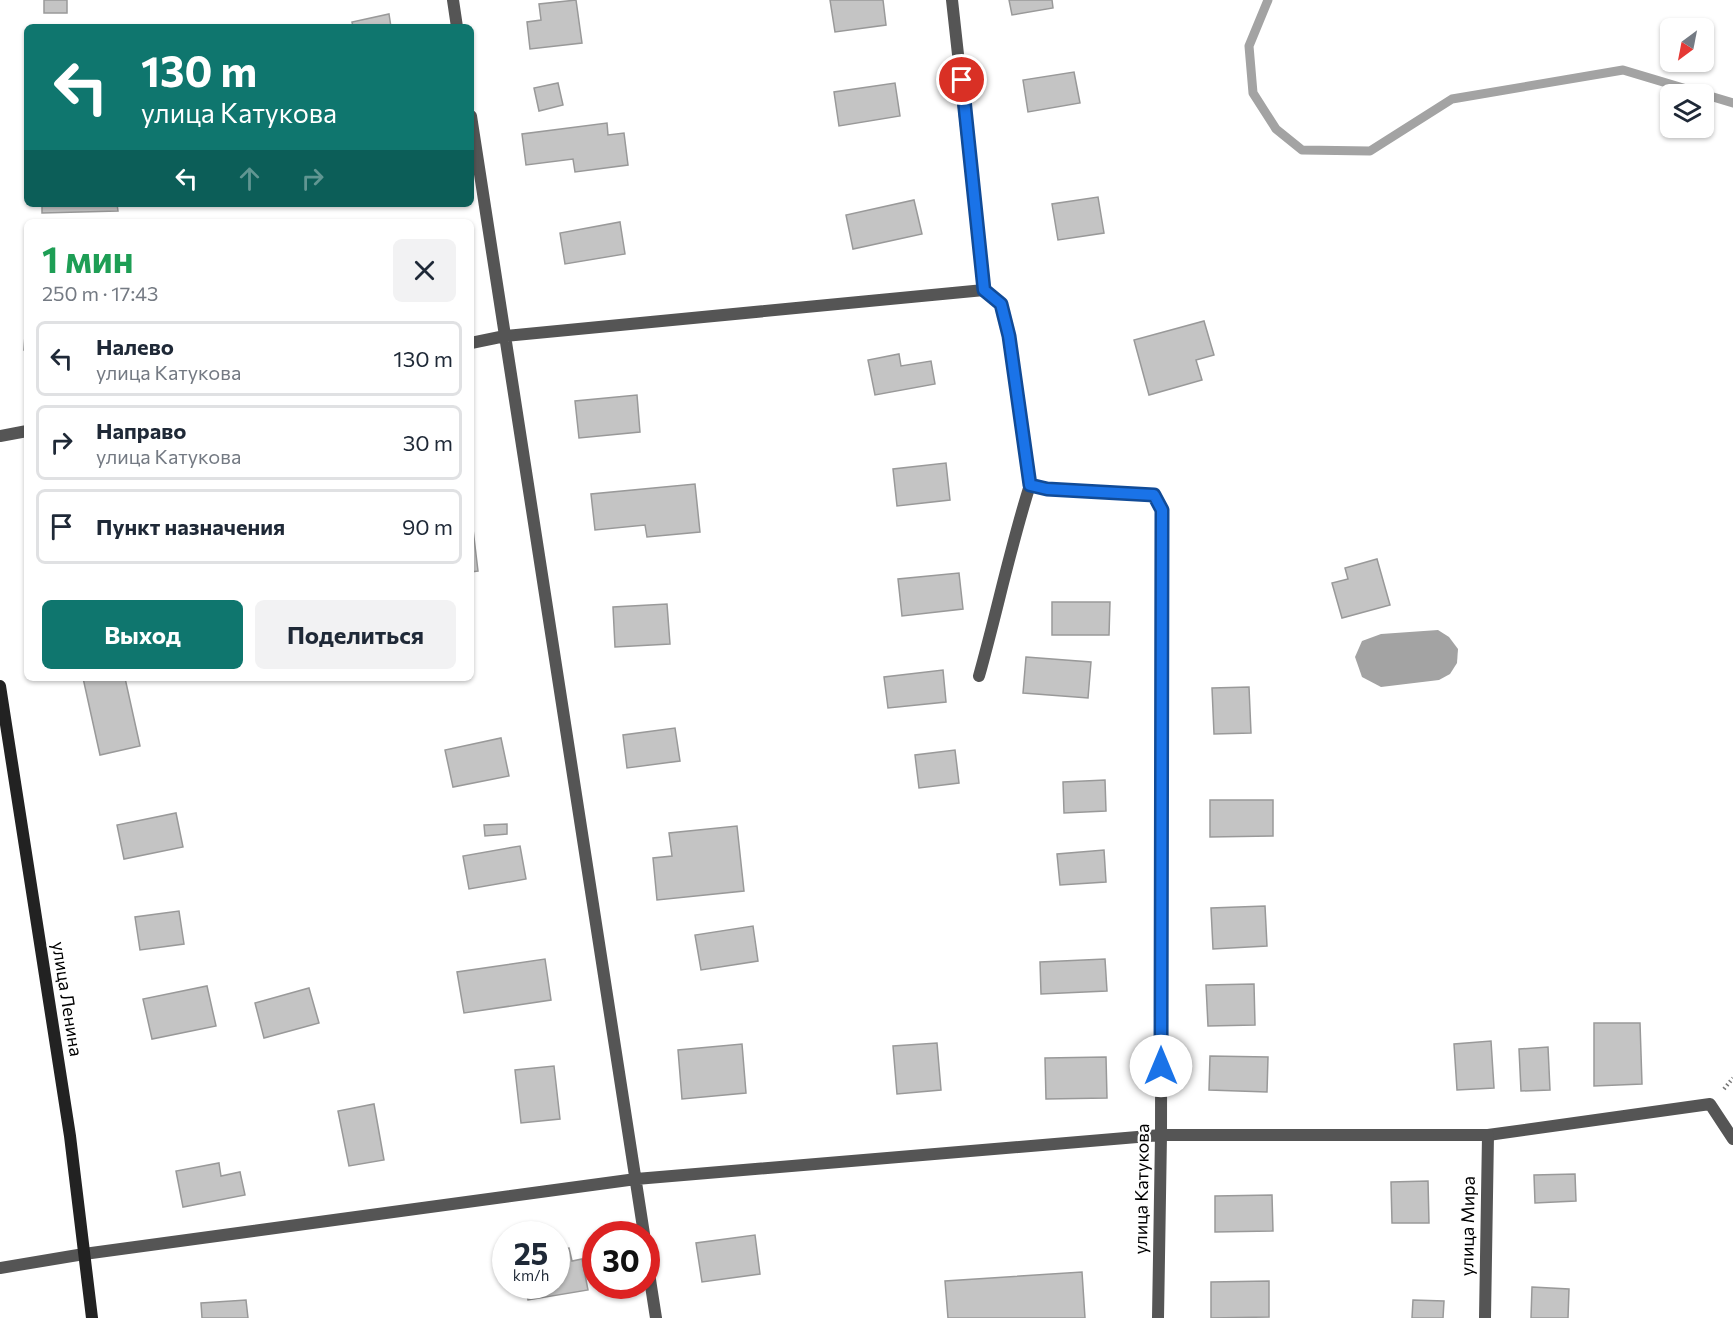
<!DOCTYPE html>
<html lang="ru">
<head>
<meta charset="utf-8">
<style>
  :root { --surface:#fff; --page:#f2f2f3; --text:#1f2937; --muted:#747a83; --line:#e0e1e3; --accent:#0f766e }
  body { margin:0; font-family:Commissioner,sans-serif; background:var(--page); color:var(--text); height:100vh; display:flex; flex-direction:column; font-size:22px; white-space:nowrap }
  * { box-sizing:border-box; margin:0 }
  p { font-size:20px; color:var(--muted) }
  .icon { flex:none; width:33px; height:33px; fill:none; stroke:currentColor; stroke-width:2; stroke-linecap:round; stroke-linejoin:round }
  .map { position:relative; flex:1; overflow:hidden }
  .drawer { position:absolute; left:24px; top:219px; width:450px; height:462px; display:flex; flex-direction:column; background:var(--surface); border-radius:9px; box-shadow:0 2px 4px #0004 }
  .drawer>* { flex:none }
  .banner { position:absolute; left:24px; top:24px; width:450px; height:183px; border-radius:9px; box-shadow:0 2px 4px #0004; background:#0f766e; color:#fff; overflow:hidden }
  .needle { width:39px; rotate:212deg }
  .buttons { position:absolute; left:1660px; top:18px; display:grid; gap:12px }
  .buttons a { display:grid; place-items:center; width:54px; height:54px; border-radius:9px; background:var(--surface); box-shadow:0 2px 4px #0004; font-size:30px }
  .speed { position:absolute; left:492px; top:1221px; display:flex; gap:12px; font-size:30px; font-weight:700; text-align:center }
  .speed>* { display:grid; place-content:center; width:78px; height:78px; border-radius:50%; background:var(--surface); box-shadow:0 2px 4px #0004; line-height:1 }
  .speed small { font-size:15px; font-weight:400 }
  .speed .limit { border:9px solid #d22; background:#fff; color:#111 }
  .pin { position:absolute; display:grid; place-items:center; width:51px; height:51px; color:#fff; margin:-26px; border:3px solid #fff; border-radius:50%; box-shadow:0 2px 6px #0007 }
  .me { position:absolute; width:66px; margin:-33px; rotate:0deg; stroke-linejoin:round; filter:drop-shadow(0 0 4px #0008) }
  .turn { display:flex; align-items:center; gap:21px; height:126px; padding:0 18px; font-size:27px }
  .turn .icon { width:78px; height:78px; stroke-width:2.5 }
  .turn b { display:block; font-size:42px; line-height:51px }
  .lanes { display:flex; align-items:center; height:57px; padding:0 18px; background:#0003; justify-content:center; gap:30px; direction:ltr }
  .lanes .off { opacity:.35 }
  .round { display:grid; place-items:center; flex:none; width:63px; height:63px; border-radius:9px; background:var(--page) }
  .overview { display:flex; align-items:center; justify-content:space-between; height:102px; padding:0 18px }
  h1 { font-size:36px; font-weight:700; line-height:45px; color:#1e9e55 }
  .action { display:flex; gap:12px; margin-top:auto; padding:12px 18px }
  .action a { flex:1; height:69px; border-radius:9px; background:var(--accent); color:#fff; font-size:24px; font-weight:700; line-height:69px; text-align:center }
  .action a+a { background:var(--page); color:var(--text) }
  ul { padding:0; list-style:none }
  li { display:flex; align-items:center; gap:18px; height:75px; margin:0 12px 9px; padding:0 6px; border:3px solid var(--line); border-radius:9px }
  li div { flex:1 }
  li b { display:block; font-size:22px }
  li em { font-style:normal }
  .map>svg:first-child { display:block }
  .water { fill:#a3a3a3 }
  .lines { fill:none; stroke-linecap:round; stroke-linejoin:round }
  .stream { stroke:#a3a3a3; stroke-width:9 }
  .building { fill:#c4c4c4; stroke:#999; stroke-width:1.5 }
  .path { stroke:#777; stroke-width:4; stroke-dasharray:1.5 3; stroke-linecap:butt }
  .service { stroke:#555; stroke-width:12 }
  .minor { stroke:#555; stroke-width:12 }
  .secondary { stroke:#222; stroke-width:12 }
  .route-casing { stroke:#114b97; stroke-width:15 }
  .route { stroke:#1a73e8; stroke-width:10 }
  .labels { text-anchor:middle; stroke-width:4.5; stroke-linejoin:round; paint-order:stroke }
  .street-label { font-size:18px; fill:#000; stroke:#fff }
</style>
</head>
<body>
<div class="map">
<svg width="1733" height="1318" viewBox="0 0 1733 1318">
  <rect width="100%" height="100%" fill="#fff"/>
  <!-- water -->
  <path class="water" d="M1438 630 1449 637 1458 649 1457 663 1450 674 1439 680 1381 687 1362 677 1355 657 1362 641 1381 634Z"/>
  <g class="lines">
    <!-- stream -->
    <path class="stream" d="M1268 0 1249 46 1253 93 1276 129 1302 150 1370 151 1452 99 1623 70 1733 103"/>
  </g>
  <!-- building -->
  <path class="building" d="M44 0H67V13H44Z
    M576 0 582 43 530 49 527 22 541 20 539 4Z
    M830 0H883L886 25 835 32Z
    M1009 0H1052L1053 8 1012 15Z
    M389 14 391 27H353L352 22Z
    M1074 72 1080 103 1028 112 1023 80Z
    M558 83 563 105 539 111 534 88Z
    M895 83 900 116 839 126 834 92Z
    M607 123 608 135 624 133 628 165 575 172 573 159 526 165 522 134Z
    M1098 197 1104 233 1058 240 1052 204Z
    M914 200 922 234 853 249 846 215Z
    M42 204H117L118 211 42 213Z
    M620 222 625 254 565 264 560 233Z
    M27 304V350H24Z
    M1204 321 1214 355 1196 360 1202 380 1149 395 1134 340Z
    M899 354 901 366 931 361 935 384 875 395 868 360Z
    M637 395 640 432 579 438 575 401Z
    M946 463 950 500 897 506 893 469Z
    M695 484 700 532 647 537 645 525 595 530 591 494Z
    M473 529 478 571 471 572V530Z
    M1377 559 1390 605 1342 618 1332 583 1348 579 1345 568Z
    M959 573 963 609 902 616 898 579Z
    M1052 602H1110L1109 635H1052Z
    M667 604 670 644 615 647 613 607Z
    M1026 657 1091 662 1088 698 1023 693Z
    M943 670 946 702 888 708 884 677Z
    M83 678H125L140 746 100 755Z
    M1249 687 1251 733 1214 734 1212 688Z
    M675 728 680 761 627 768 623 735Z
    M501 738 509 776 453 787 445 750Z
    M955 750 959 783 919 788 915 755Z
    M1105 780 1106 811 1064 813 1063 782Z
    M1210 800H1273V836L1210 837Z
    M176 813 183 847 124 859 117 825Z
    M507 824V834L485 836 484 825Z
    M737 826 744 891 657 900 653 858 672 856 669 833Z
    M520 846 526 879 469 889 463 856Z
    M1104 850 1106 882 1060 885 1057 854Z
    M1265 906 1267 946 1213 949 1211 908Z
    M179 911 184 944 140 950 135 917Z
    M753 926 758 961 701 970 695 935Z
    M545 959 551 1000 464 1013 457 972Z
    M1105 959 1107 991 1041 994 1040 962Z
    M1254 984 1255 1025 1208 1026 1206 985Z
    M207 986 216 1026 152 1039 143 999Z
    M309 988 319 1023 264 1038 255 1003Z
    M1594 1023H1640L1642 1084 1594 1086Z
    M1491 1041 1494 1088 1457 1090 1454 1044Z
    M937 1043 941 1090 897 1094 893 1046Z
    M742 1044 746 1093 682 1099 678 1050Z
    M1548 1047 1550 1090 1521 1091 1519 1049Z
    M1210 1056 1268 1057 1267 1092 1209 1090Z
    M1106 1057 1107 1098 1046 1099 1045 1058Z
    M554 1066 560 1119 521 1123 515 1070Z
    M374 1104 384 1160 349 1166 338 1111Z
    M219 1163 221 1176 240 1172 245 1195 183 1207 176 1171Z
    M1575 1174 1576 1201 1535 1203 1534 1175Z
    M1428 1181 1429 1223H1392L1391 1182Z
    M1272 1195 1273 1231 1215 1232V1196Z
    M755 1235 760 1274 702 1282 696 1243Z
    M569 1248 572 1261 582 1259 588 1290 528 1300 525 1286H556V1250Z
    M1082 1272 1085 1318H948L945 1281Z
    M1269 1281V1317L1211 1318V1282Z
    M1532 1287 1569 1289 1568 1318H1531Z
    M246 1300 248 1318H202L201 1303Z
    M1413 1300 1444 1301 1443 1318H1412Z"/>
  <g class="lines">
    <!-- path -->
    <path class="path" d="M1724 1089 1733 1078"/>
    <!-- service -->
    <path class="service" d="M979 676C997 612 1010 548 1030 485
      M1488 1135 1710 1104 1733 1139"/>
    <!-- minor -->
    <path class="minor" d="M453 0 457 27
      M952 0 984 290 1001 304 1009 336 1030 485 1047 489 1154 495 1162 510 1161 1135 1158 1318
      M471 116 644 1234
      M471 343 505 336 984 290
      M0 436 27 431
      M646 1254 656 1318
      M0 1268 84 1254 636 1179 1161 1135H1488L1485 1318"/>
    <!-- secondary -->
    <path class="secondary" d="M0 686 70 1136 92 1318"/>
  </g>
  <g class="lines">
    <!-- route casing -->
    <g class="route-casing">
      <path id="route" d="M962 80 984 290 1001 304 1009 336 1030 485 1047 489 1154 495 1162 510 1161 1066"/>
    </g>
    <!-- route -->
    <use href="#route" class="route"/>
  </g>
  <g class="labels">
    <!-- street labels -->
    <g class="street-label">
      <text transform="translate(67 999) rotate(81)" y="6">улица Ленина</text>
      <text transform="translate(1142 1189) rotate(-89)" y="6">улица Катукова</text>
      <text transform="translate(1468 1226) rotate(-89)" y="6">улица Мира</text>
    </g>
  </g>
</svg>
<div class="buttons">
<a><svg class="needle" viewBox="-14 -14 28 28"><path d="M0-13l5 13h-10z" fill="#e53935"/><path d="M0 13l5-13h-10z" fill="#747a83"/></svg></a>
<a><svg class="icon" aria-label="layers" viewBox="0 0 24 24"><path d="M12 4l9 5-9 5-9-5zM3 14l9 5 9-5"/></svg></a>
</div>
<div class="speed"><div>25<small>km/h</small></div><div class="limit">30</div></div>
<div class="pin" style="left:962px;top:80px;background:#d93025"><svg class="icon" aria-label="arrive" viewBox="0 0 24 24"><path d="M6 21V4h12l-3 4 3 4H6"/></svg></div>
<svg class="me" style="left:1161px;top:1066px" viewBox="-20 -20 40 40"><circle r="19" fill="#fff"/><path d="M0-13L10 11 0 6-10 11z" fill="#1a73e8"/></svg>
<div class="banner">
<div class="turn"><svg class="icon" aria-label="left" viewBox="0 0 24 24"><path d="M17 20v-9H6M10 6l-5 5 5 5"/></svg><div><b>130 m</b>улица Катукова</div></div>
<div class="lanes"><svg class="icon" aria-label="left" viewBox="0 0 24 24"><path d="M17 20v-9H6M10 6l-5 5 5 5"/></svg><svg class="icon off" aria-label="ahead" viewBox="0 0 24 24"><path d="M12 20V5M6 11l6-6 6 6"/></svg><svg class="icon off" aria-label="right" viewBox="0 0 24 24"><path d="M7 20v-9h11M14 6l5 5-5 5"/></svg></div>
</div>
<section class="drawer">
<div class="overview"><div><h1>1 мин</h1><p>250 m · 17:43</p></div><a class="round"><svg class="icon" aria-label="close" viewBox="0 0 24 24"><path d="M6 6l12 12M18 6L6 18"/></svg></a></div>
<ul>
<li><svg class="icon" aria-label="left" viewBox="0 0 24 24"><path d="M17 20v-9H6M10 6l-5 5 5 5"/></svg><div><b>Налево</b><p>улица Катукова</p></div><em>130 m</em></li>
<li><svg class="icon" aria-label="right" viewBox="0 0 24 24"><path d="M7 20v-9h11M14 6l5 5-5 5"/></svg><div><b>Направо</b><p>улица Катукова</p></div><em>30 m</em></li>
<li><svg class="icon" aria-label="arrive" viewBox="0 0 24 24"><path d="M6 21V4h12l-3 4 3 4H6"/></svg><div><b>Пункт назначения</b></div><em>90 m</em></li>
</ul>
<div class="action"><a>Выход</a><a>Поделиться</a></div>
</section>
</div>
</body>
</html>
